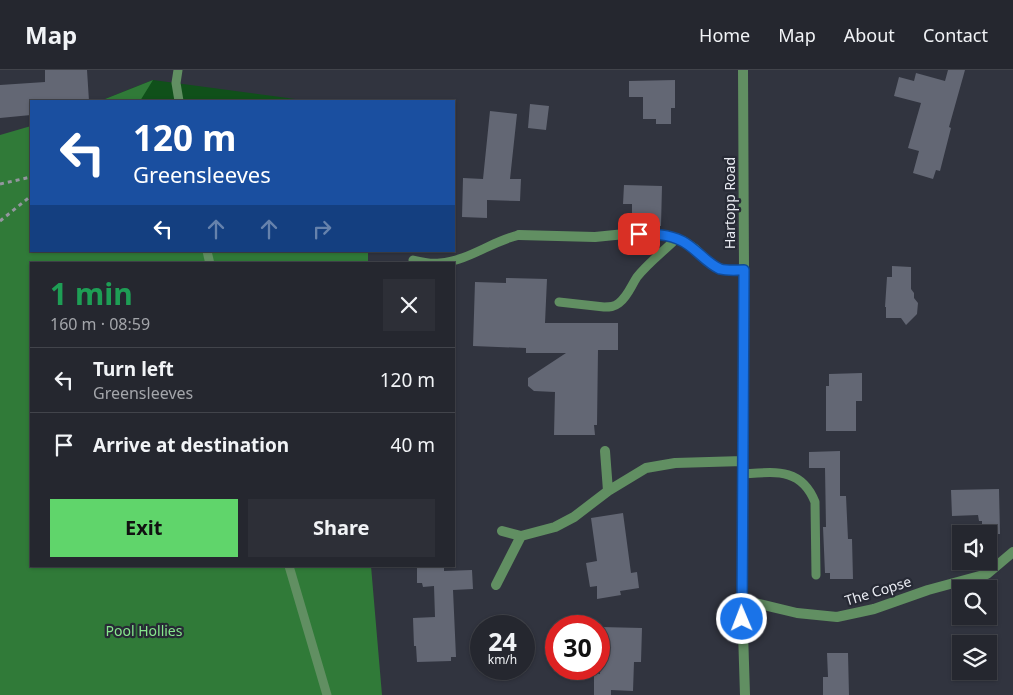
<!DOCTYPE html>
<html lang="en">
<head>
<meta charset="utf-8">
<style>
  :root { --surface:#25272f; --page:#2d2f37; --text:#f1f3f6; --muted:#a3a5aa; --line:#42444b; --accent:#60d56b }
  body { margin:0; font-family:"Noto Sans",sans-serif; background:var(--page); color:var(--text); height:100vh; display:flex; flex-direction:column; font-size:19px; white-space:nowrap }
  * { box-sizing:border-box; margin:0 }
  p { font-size:16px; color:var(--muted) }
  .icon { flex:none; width:28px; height:28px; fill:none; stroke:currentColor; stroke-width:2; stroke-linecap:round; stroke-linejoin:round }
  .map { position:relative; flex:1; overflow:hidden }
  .sheet { position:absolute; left:30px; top:192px; width:425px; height:305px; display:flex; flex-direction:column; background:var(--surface); border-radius:0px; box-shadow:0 1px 4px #0004,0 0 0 1px var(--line) }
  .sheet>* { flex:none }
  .top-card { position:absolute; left:30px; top:30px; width:425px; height:152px; border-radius:0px; box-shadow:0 1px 4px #0004,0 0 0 1px var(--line); background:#1a4fa0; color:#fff; overflow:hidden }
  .buttons { position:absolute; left:952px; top:455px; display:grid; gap:10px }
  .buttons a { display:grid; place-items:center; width:45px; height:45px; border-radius:0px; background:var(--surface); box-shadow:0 1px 4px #0004,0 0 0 1px var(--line); font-size:25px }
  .speed { position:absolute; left:470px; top:545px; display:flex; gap:10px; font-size:25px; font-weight:700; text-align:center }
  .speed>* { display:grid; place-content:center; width:65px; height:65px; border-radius:50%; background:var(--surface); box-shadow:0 1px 4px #0004,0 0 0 1px var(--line); line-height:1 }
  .speed small { font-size:12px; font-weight:400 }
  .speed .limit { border:8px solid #d22; background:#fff; color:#111 }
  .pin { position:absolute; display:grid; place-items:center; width:42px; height:42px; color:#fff; margin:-21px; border-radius:10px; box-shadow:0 2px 8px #0006 }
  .me { position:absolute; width:55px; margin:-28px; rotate:359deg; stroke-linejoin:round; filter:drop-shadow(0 0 4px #0008) }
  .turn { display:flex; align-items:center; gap:18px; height:105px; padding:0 20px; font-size:22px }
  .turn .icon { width:65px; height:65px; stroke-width:2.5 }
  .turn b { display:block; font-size:35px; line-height:42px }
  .lanes { display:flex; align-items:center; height:48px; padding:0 20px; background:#0003; justify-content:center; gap:25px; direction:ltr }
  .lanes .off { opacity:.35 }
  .round { display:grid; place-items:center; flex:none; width:52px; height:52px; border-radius:0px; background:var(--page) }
  .overview { display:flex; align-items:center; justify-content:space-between; height:85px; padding:0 20px }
  h1 { font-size:30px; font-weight:700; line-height:38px; color:#1e9e55 }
  .cta { display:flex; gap:10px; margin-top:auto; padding:10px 20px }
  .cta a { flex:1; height:58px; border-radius:0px; background:var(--accent); color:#111; font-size:20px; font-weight:700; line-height:58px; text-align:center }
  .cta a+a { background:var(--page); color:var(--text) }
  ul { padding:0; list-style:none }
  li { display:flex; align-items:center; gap:15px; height:65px; padding:0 20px; border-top:1px solid var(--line) }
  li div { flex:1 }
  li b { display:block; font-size:19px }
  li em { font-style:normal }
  header { display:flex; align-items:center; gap:30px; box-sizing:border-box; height:70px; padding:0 25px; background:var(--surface); border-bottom:1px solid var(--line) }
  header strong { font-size:24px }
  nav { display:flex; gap:28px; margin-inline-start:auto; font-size:18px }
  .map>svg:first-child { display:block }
  .green { fill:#10501a }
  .forest { fill:#307a38 }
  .building { fill:#636774 }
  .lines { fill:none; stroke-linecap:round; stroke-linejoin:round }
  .path { stroke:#94969f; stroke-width:3; stroke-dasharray:4 4; stroke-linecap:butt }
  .lane { stroke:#618f62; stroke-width:9 }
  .street { stroke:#618f62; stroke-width:10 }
  .route-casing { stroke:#114b97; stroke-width:12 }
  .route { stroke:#1a73e8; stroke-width:9 }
  .labels { text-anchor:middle; stroke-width:4.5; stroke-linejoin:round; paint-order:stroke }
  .street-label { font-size:14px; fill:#eaecf3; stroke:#272a35 }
  .park-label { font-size:14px; fill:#86e78c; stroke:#272a35 }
</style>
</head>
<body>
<header>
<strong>Map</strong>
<nav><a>Home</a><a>Map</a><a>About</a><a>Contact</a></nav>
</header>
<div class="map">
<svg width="1013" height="625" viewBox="0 0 1013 625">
  <rect width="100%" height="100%" fill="#31343f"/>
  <!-- green -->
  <path class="green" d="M153 10 310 31H100Z"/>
  <!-- forest -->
  <path class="forest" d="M153 10 140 31H100Z
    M31 56V181H368V194H31V496H371L382 625H0V65Z"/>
  <!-- building -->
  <path class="building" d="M45 0H87L89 31H31V45L0 48V15L45 12Z
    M948 0H965L949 57 951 58 940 101 936 100 933 109 913 103 919 81 908 78 921 33 894 26 899 7 914 11 916 3 945 11Z
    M675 10V38H671V54H656V49H643V27H629V11Z
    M530 34 549 36 546 60 528 58Z
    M490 41 517 44 510 109H521L520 131 487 130V148L462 147 463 108 483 109Z
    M624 115 662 116 661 156 632 155V134H623Z
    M892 196 911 197V219L914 223V228L918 233 917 244 906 255 901 248H886V237H885L887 207H892Z
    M506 208 547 209 545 253H618V280H598L597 355H594L595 365H554L555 322 534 321 528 316V308L566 283H526V278L473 276 475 212 506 213Z
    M862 303V331H856V361H826V316H829V304Z
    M840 381V426H846L848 469H852L853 509H830V503H825L823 457H826L825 398H809V382Z
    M999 419 1000 464H982V451H979L978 445 952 446 951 420Z
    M623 443 631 503 637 502 639 518 620 521 621 525 597 529V516L590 517 586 493 597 491 591 448Z
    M417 496H444V501L472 500 473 519 453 520 456 587H451V591L417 592 416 576H414L413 548 435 547 434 516 423 517 422 513H417Z
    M601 557 642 558 641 592H634L633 621 611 620V625H594V603L600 604Z
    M827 583H848L849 625H823V607H828Z"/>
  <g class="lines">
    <!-- path -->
    <path class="path" d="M0 114 31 107
      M0 151 31 126"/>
    <!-- lane -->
    <path class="lane" d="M178 0 176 13 179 31
      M207 181 210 194
      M413 190C421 192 431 194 440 193 468 191 492 171 519 165
      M559 232 604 237C610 237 614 237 619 233 628 226 631 216 637 207 648 193 664 181 677 168
      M743 404C774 402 801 397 815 432L816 505
      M289 496 327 625"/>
    <!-- street -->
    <path class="street" d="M743 0 744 200 742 530 745 625
      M519 165 595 167 625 164 664 165 683 171 695 179 711 194 719 198 727 200H744
      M605 381 608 421
      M502 461 521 466 555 457 574 447 608 421 646 398 675 393 743 391
      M496 515 521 466
      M742 530 797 543 837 547 874 539 928 520 987 504 1013 482"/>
  </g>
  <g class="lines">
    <!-- route casing -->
    <g class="route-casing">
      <path id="route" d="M639 164C654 164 668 164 682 171 696 178 706 193 720 199 728 201 736 200 744 200L742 549"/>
    </g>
    <!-- route -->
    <use href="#route" class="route"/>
  </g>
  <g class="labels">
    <!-- street labels -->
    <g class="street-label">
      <text transform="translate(730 133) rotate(-90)" y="5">Hartopp Road</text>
      <text transform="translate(878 521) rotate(-17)" y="5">The Copse</text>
    </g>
    <!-- park labels -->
    <g class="park-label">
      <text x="144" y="566">Pool Hollies</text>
    </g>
  </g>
</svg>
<div class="buttons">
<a><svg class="icon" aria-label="sound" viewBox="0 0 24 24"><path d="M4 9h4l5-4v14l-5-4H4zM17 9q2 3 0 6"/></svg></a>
<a><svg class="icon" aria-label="search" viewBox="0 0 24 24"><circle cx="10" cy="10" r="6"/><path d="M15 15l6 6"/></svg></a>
<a><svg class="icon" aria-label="layers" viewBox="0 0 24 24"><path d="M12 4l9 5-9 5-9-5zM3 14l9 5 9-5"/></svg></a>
</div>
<div class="speed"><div>24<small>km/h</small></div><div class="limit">30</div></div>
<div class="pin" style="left:639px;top:164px;background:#d93025"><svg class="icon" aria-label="arrive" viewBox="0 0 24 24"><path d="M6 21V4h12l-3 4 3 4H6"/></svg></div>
<svg class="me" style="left:742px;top:549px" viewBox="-20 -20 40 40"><circle r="17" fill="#1a73e8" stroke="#fff" stroke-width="3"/><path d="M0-11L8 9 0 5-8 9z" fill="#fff"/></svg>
<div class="top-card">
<div class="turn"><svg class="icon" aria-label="left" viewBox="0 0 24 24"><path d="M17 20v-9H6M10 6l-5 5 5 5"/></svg><div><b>120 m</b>Greensleeves</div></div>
<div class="lanes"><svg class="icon" aria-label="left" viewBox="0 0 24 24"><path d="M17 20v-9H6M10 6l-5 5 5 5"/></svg><svg class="icon off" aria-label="ahead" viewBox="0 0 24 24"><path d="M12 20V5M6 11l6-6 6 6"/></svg><svg class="icon off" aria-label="ahead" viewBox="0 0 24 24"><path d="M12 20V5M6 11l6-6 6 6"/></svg><svg class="icon off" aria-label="right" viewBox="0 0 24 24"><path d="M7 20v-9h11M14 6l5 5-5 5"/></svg></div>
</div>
<section class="sheet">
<div class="overview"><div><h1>1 min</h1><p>160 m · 08:59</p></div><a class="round"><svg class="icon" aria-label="close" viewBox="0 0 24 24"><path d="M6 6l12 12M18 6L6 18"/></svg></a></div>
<ul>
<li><svg class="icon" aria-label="left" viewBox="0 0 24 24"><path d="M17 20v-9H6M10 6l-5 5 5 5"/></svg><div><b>Turn left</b><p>Greensleeves</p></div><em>120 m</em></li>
<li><svg class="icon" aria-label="arrive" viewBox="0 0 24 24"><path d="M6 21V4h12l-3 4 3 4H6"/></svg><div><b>Arrive at destination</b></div><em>40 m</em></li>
</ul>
<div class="cta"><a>Exit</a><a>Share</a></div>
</section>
</div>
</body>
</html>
